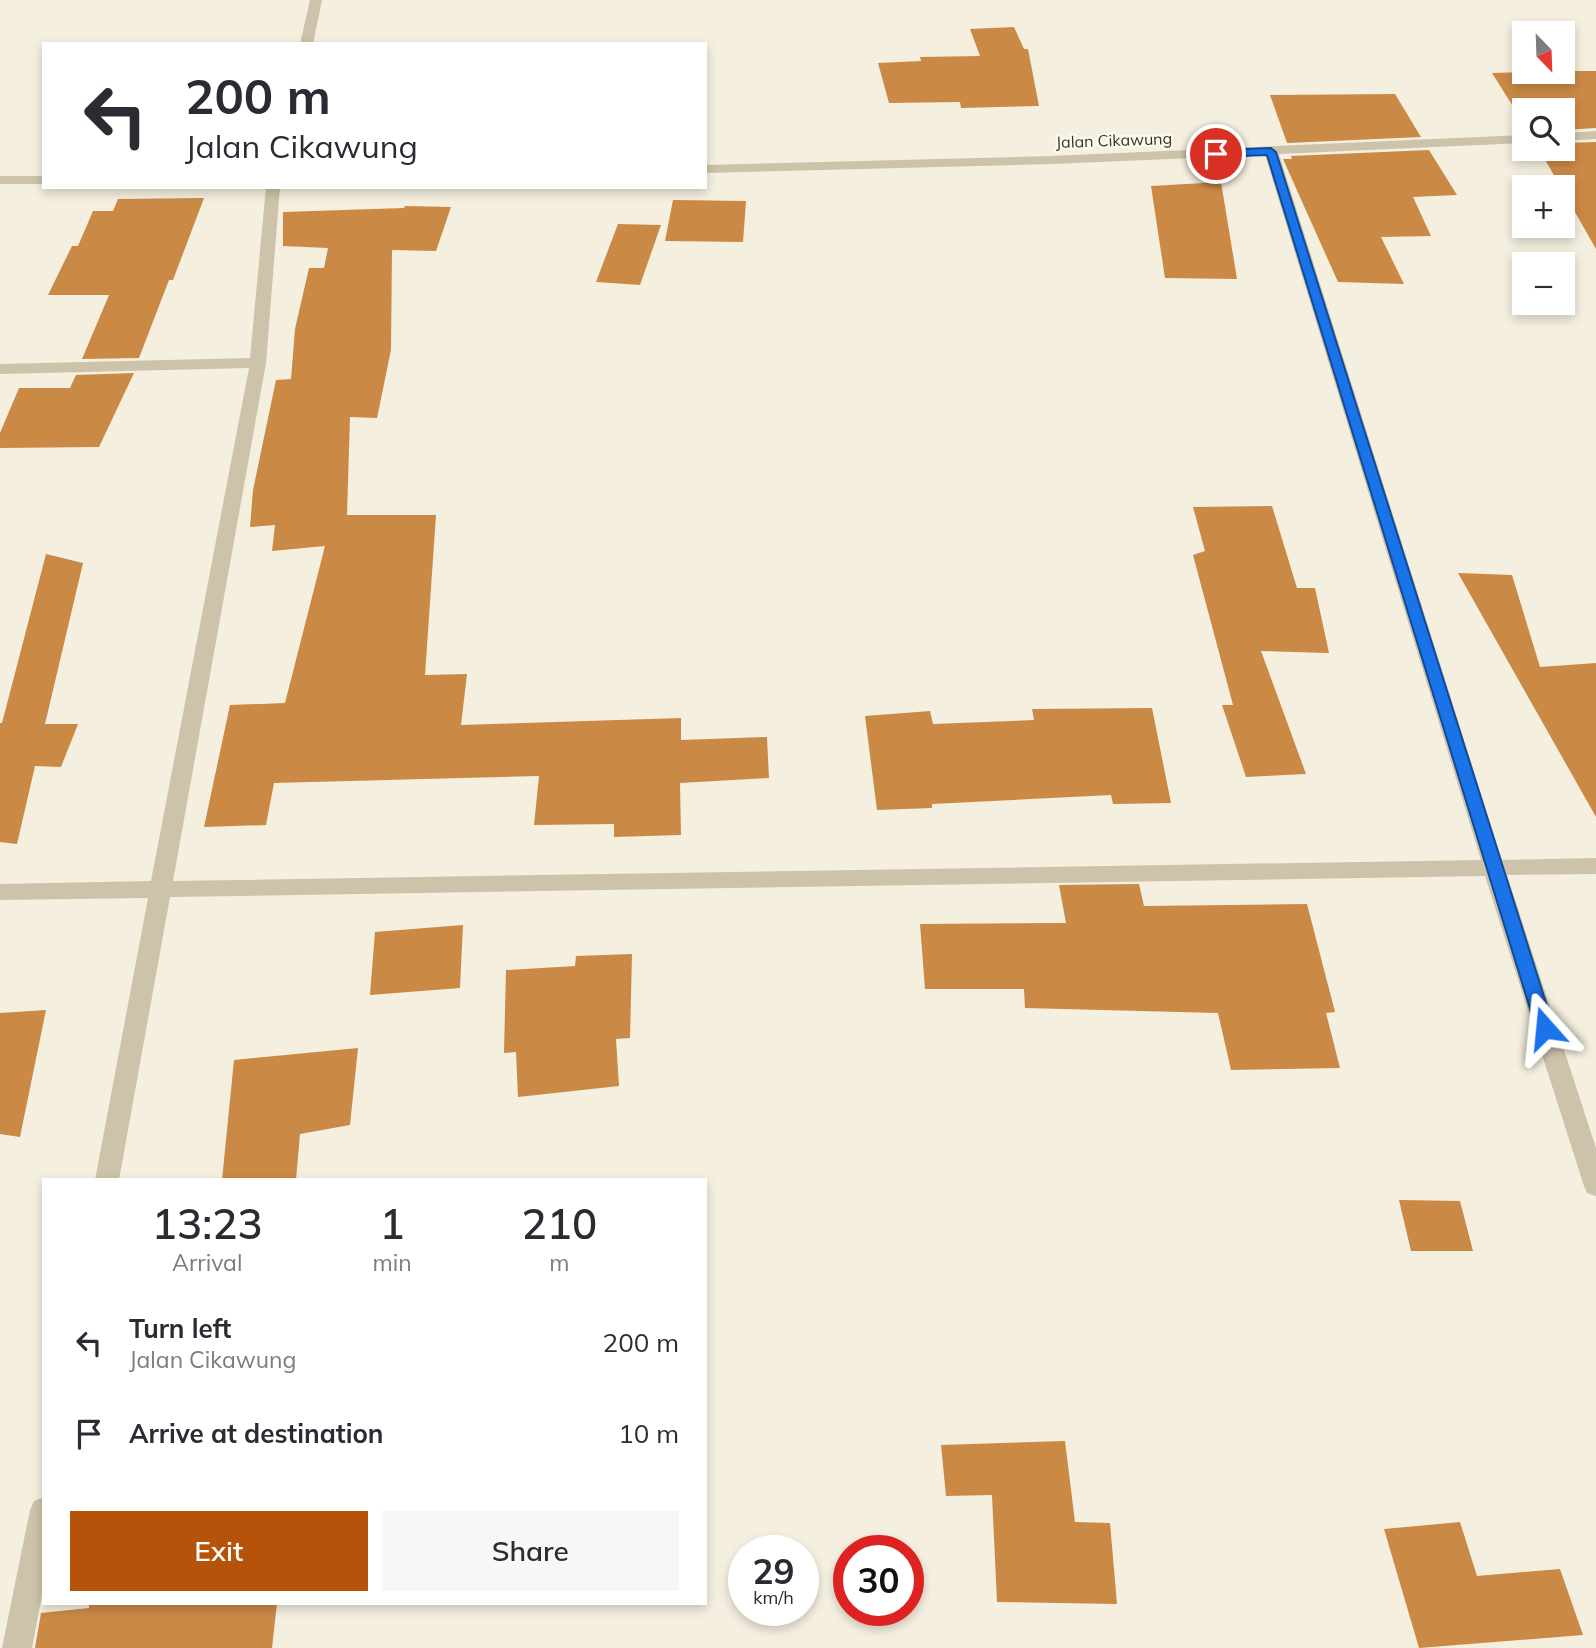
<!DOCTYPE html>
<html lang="en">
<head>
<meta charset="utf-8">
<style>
  :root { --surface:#fff; --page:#f7f7f7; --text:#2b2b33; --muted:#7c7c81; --accent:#b45309 }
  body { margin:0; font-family:Mulish,sans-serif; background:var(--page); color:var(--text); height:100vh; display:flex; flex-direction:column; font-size:26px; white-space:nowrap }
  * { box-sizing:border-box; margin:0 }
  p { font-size:23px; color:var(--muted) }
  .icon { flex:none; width:38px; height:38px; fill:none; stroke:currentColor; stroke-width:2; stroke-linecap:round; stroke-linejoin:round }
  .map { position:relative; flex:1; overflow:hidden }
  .details { position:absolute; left:42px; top:1178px; width:665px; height:427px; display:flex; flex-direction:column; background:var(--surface); border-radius:0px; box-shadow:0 4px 10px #0003 }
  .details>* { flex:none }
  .guide { position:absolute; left:42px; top:42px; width:665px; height:147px; border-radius:0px; box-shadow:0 4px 10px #0003; background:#fff; color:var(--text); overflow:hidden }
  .needle { width:46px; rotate:157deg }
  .controls { position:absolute; left:1512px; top:21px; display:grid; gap:14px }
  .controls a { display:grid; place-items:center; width:63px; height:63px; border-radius:0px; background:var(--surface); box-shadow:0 4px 10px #0003; font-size:35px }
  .speed { position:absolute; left:728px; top:1535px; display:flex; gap:14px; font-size:35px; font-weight:700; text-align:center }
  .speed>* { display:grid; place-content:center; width:91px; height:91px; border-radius:50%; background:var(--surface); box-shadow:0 4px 10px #0003; line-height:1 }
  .speed small { font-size:18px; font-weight:400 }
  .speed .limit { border:10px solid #d22; background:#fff; color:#111 }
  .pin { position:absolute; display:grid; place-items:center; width:60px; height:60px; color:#fff; margin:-30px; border:4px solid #fff; border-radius:50%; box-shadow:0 2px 7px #0007 }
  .me { position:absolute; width:77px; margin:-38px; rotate:342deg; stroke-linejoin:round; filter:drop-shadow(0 0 5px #0008) }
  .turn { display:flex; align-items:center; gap:24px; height:147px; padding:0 28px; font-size:32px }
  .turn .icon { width:91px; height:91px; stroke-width:2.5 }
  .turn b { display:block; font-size:49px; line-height:60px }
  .eta { display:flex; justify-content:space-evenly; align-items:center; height:119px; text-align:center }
  .eta b { font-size:42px; font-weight:600; line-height:49px }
  .action { display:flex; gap:14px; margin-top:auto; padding:14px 28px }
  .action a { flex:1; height:80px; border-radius:0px; background:var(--accent); color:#fff; font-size:28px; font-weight:600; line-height:80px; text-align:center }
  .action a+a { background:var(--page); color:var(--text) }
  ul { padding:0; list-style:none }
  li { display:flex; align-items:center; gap:21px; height:91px; padding:0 28px }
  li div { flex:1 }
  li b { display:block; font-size:26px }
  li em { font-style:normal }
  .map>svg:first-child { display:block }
  .building { fill:#cb8946 }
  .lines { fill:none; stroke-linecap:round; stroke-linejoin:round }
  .street { fill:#cdc3aa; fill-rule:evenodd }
  .route { fill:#1a73e8; stroke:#114b97; stroke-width:2 }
  .labels { text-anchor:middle; stroke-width:5; stroke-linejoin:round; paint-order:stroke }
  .far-street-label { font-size:16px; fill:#3a332a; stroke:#fbf8ec }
</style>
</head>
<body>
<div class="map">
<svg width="1596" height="1648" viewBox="0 0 1596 1648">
  <rect width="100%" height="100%" fill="#f4efdf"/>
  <!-- building -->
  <path class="building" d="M1014 27 1024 49H1028L1039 106 961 108 960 102 889 103 878 63 921 61 920 57 980 56 970 29Z
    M1563 71H1596V128L1563 130V110H1524V124L1492 73Z
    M1395 94 1421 137 1287 143 1270 95Z
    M1596 142V249L1539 149H1563V143Z
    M1429 150 1457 195 1413 197 1431 236 1381 237 1404 284 1338 282 1283 159H1292L1291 156Z
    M1221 182 1237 279 1165 278 1151 186Z
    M204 198 173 280H169L139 358 82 359 109 295H48L72 246H78L93 211H113L118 199Z
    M673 200 746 201 743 242 665 241Z
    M405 206 451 207 436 251 392 250 391 350 377 418 350 417 347 515H436L425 675 467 674 461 725 681 718V740L767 737 769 778 680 783 681 835 614 837V824L534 825 539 776 274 783 266 825 204 827 230 705 285 703 325 546 272 551 275 525 250 527 253 490 276 380 291 379 295 329 309 268H324L328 248 283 246V212L404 208Z
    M618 224 661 225 640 285 596 282Z
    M134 373 99 447 0 448V433L19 388H70L76 375Z
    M1272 506 1297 588H1315L1329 653 1261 651 1306 774 1246 777 1222 705H1233L1193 555 1205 551 1193 507Z
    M46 554 83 563 45 724H78L61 767 35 766 17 844 0 842V723H2Z
    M1458 573 1512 575 1540 667 1596 663V817Z
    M1152 708 1171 803 1113 804 1111 795 932 804V808L877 810 865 716 930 711 933 724 1034 720 1032 709Z
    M1139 884 1144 906 1307 904 1335 1012 1326 1013 1340 1068 1231 1070 1218 1013 1025 1008 1024 989H925L920 924 1066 923 1059 885Z
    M463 925 460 988 370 995 375 932Z
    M632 954 630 1038 616 1039 619 1086 518 1097 516 1052 504 1053 506 970 575 966 576 956Z
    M46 1010 20 1137 0 1134V1013Z
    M358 1048 350 1125 300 1134 296 1180H222L234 1060Z
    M1399 1200 1460 1201 1473 1251H1411Z
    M1065 1441 1075 1522 1110 1523 1117 1604 997 1602 992 1495 946 1496 941 1445Z
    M1460 1522 1477 1576 1560 1569 1583 1635 1419 1648 1384 1529Z
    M89 1603H277L272 1648H35L41 1613 89 1608Z"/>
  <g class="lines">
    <!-- street -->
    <path class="street" d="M310 0H322L313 44H300Z
      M1596 131V139L1563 141V133Z
      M1524 135V143L1279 154 1502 860 1596 858V874L1507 875 1596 1148V1196L1587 1193 1584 1186 1485 876 170 897 119 1180H95L148 898 0 900V884L151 881 249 368 0 374V364L250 358 266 187H280L266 363 173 881 1481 860 1265 155 1052 164 705 173V165L1052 156Z
      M0 176H44V184H0Z
      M44 1497V1585L32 1648H2L30 1510 34 1501Z"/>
  </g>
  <!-- route -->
  <path class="route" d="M1271 148 1276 152 1554 1028 1551 1032H1539L1536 1028 1267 155 1216 157 1211 154 1216 150Z"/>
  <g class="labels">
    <!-- far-street labels -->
    <g class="far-street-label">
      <text transform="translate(1114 140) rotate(-2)" y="6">Jalan Cikawung</text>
    </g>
  </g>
</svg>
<div class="controls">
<a><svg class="needle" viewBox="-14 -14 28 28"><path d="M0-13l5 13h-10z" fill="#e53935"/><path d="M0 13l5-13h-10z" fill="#7c7c81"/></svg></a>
<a><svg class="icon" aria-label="search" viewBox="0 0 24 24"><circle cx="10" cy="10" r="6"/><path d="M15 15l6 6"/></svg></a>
<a>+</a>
<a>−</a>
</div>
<div class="speed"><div>29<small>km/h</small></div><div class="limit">30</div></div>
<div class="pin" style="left:1216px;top:154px;background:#d93025"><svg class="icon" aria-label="arrive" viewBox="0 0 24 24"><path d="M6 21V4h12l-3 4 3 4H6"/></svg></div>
<svg class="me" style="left:1545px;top:1028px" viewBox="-20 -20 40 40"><path d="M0-17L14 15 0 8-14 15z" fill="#1a73e8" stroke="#fff" stroke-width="4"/></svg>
<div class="guide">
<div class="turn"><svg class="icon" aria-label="left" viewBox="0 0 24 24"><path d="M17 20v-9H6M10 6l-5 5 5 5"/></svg><div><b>200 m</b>Jalan Cikawung</div></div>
</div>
<section class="details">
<div class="eta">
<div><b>13:23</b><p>Arrival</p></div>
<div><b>1</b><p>min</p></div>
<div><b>210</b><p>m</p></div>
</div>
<ul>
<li><svg class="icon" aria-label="left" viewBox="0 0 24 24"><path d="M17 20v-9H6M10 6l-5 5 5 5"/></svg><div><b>Turn left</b><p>Jalan Cikawung</p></div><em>200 m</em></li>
<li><svg class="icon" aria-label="arrive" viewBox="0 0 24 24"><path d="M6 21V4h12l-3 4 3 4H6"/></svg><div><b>Arrive at destination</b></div><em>10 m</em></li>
</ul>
<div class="action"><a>Exit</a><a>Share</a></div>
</section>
</div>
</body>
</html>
